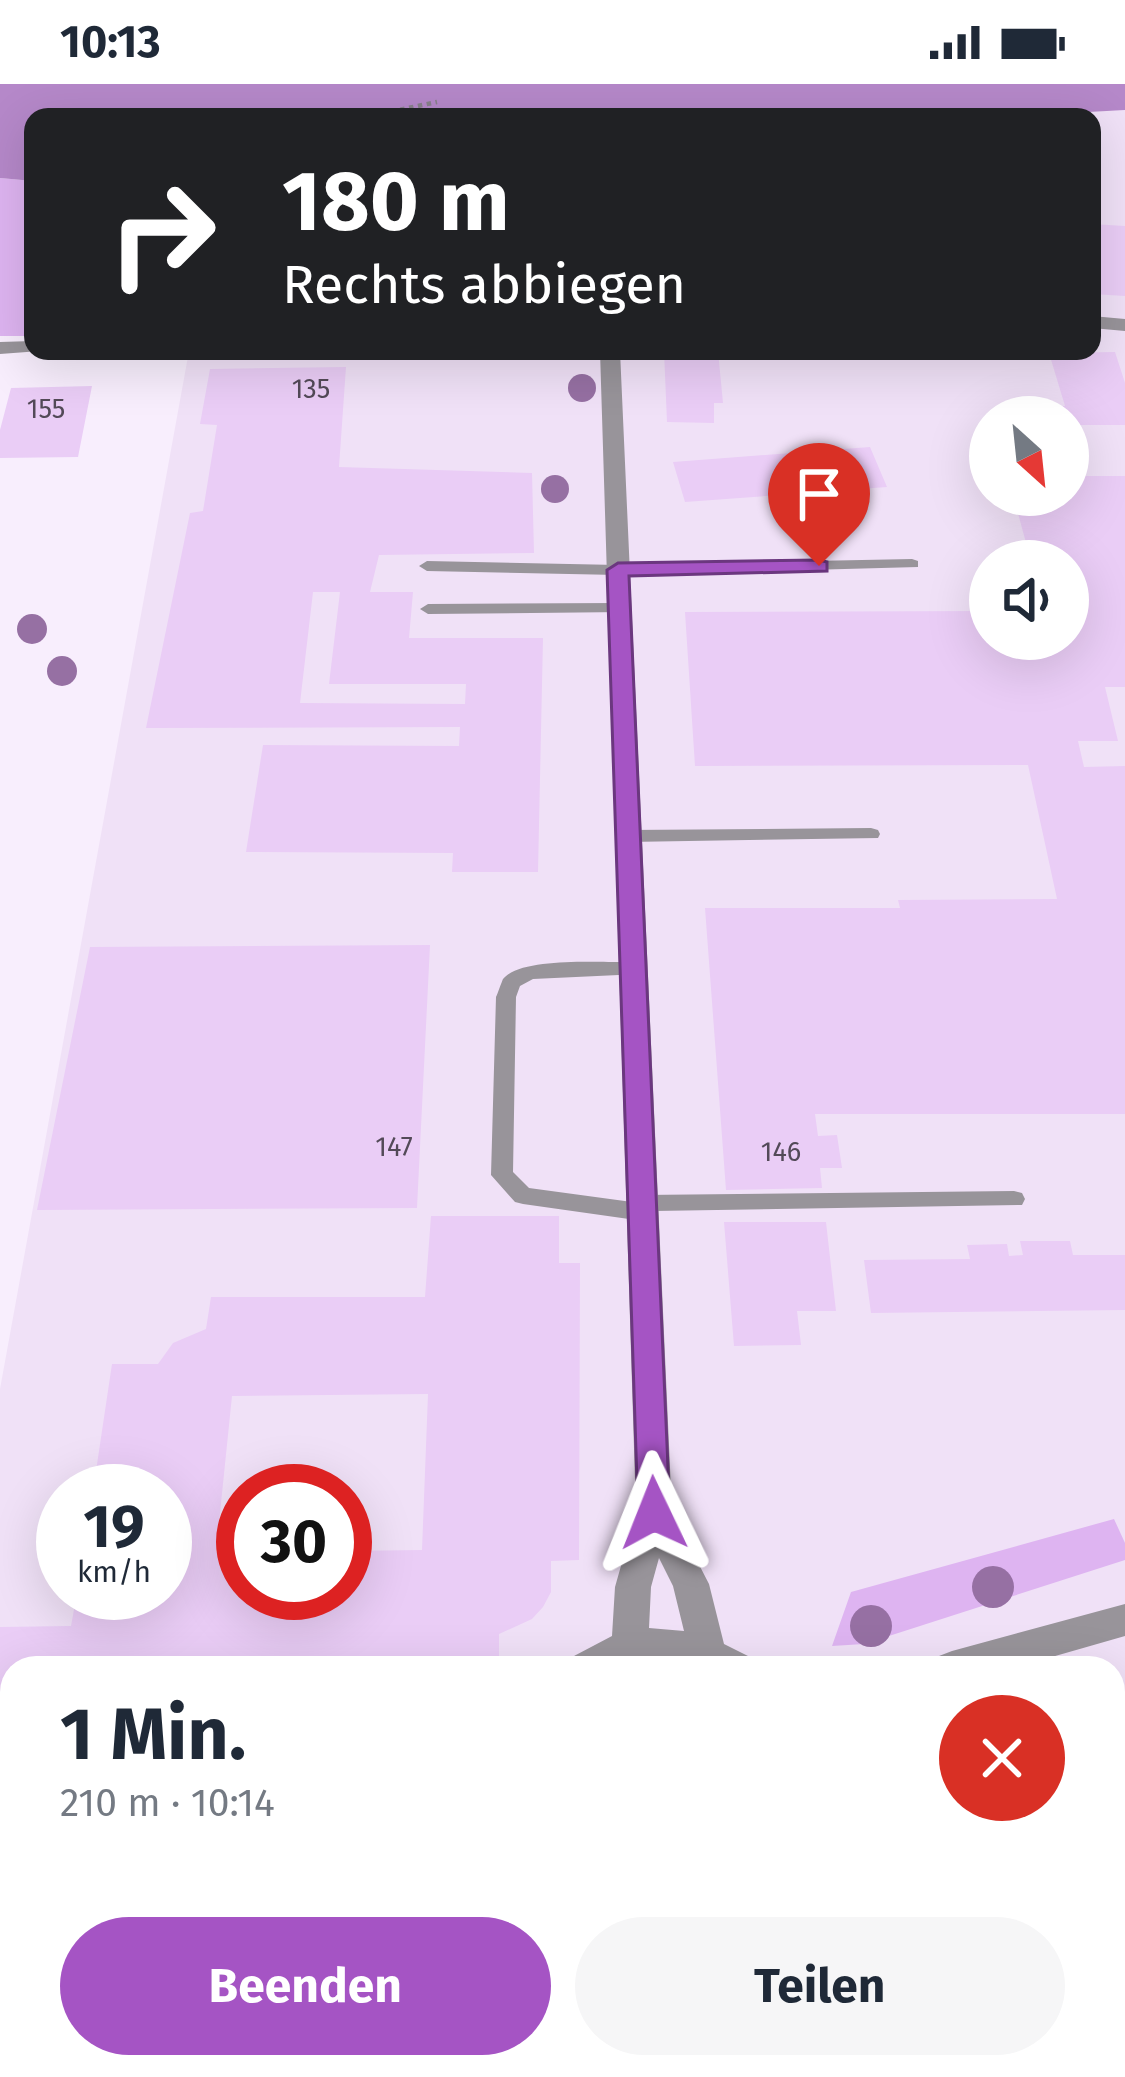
<!DOCTYPE html>
<html lang="de">
<head>
<meta charset="utf-8">
<style>
  :root { --surface:#fff; --page:#f6f6f7; --text:#1f2937; --muted:#747a83; --accent:#a554c4 }
  body { margin:0; font-family:"Fira Sans",sans-serif; background:var(--page); color:var(--text); height:100vh; display:flex; flex-direction:column; font-size:45px; white-space:nowrap }
  * { box-sizing:border-box; margin:0 }
  p { font-size:39px; color:var(--muted) }
  .icon { flex:none; width:66px; height:66px; fill:none; stroke:currentColor; stroke-width:2; stroke-linecap:round; stroke-linejoin:round }
  .map { position:relative; flex:1; overflow:hidden }
  .panel { position:absolute; left:0px; top:1572px; width:1125px; height:423px; display:flex; flex-direction:column; background:var(--surface); border-radius:36px 36px 0 0; box-shadow:0 12px 48px #0002 }
  .panel>* { flex:none }
  .banner { position:absolute; left:24px; top:24px; width:1077px; height:252px; border-radius:24px; box-shadow:0 12px 48px #0002; background:#202124; color:#fff; overflow:hidden }
  .needle { width:78px; rotate:153deg }
  .fabs { position:absolute; left:969px; top:312px; display:grid; gap:24px }
  .fabs a { display:grid; place-items:center; width:120px; height:120px; border-radius:50%; background:var(--surface); box-shadow:0 12px 48px #0002; font-size:60px }
  .speed { position:absolute; left:36px; top:1380px; display:flex; gap:24px; font-size:60px; font-weight:700; text-align:center }
  .speed>* { display:grid; place-content:center; width:156px; height:156px; border-radius:50%; background:var(--surface); box-shadow:0 12px 48px #0002; line-height:1 }
  .speed small { font-size:30px; font-weight:400 }
  .speed .limit { border:18px solid #d22; background:#fff; color:#111 }
  .pin { position:absolute; display:grid; place-items:center; width:102px; height:102px; color:#fff; margin:-123px -51px; border-radius:50% 50% 50% 0; rotate:-45deg; box-shadow:0 0 12px #0007 }
  .pin .icon { rotate:45deg }
  .me { position:absolute; width:132px; margin:-66px; rotate:358deg; stroke-linejoin:round; filter:drop-shadow(0 0 9px #0008) }
  .turn { display:flex; align-items:center; gap:42px; height:252px; padding:0 60px; font-size:54px }
  .turn .icon { width:156px; height:156px; stroke-width:2.5 }
  .turn b { display:block; font-size:84px; line-height:102px }
  .round { display:grid; place-items:center; flex:none; width:126px; height:126px; border-radius:63px; background:var(--page) }
  .overview { display:flex; align-items:center; justify-content:space-between; height:204px; padding:0 60px }
  h1 { font-size:72px; font-weight:700; line-height:90px }
  .action { display:flex; gap:24px; margin-top:auto; padding:24px 60px }
  .action a { flex:1; height:138px; border-radius:72px; background:var(--accent); color:#fff; font-size:48px; font-weight:700; line-height:138px; text-align:center }
  .action a+a { background:var(--page); color:var(--text) }
  .status { display:flex; justify-content:space-between; align-items:center; height:84px; padding:0 60px; background:var(--surface); direction:ltr }
  .status svg { height:33px; fill:currentColor }
  .map>svg:first-child { display:block }
  .built { fill:#f0e1f7; fill-rule:evenodd }
  .green { fill:#deb4f1 }
  .water { fill:#b588c9 }
  .building { fill:#eacdf6; fill-rule:evenodd }
  .lines { fill:none; stroke-linecap:round; stroke-linejoin:round }
  .path-far1 { stroke:#88818b; stroke-width:4.5; stroke-dasharray:4.5 4.5; stroke-linecap:butt }
  .path { stroke:#88818b; stroke-width:9; stroke-dasharray:8 8; stroke-linecap:butt }
  .service { fill:#98949a; fill-rule:evenodd }
  .minor { fill:#98949a; fill-rule:evenodd }
  .tree { fill:#9670a3 }
  .route { fill:#a554c4; stroke:#6b377f; stroke-width:3 }
  .labels { text-anchor:middle; stroke-width:9; stroke-linejoin:round; paint-order:stroke }
  .number-label { font-size:27px; fill:#534a58 }
</style>
</head>
<body>
<div class="status"><b>10:13</b><svg viewBox="0 0 49 12"><path d="M0 12V9h3v3zM5 12V6h3v6zM10 12V3h3v9zM15 12V0h3v12zM26 1h20v11H26zM47 4h2v5h-2z"/></svg></div>
<div class="map">
<svg width="1125" height="1993" viewBox="0 0 1125 1993">
  <rect width="100%" height="100%" fill="#f8eefd"/>
  <!-- built -->
  <path class="built" d="M1125 26V1993H0V1305L189 267H1092V33H996ZM990 333H1068V411H990ZM990 477H1068V555H990ZM63 1407H165V1509H63ZM243 1407H345V1509H243ZM12 1584H1113V1983H12Z"/>
  <!-- green -->
  <path class="green" d="M0 94 33 97V252H0Z
    M1114 1435 1125 1459V1476L864 1560 832 1562 851 1508Z"/>
  <!-- water -->
  <path class="water" d="M0 0H1125V26L996 33H33V97L0 94Z"/>
  <!-- building -->
  <path class="building" d="M1092 140 1125 142V212L1092 210Z
    M664 267H718L723 319H714V339L667 338Z
    M1115 268 1125 299V341H1068V333H1027L1024 322H1065L1049 269Z
    M346 283 339 383 532 389 534 469 379 471 370 508H413L409 554H543L538 788H452L453 769 246 768 263 661 459 662 460 643 146 644 190 429 203 427 217 341 200 340 210 285ZM313 508H340L329 600H466L465 620 300 619Z
    M92 302 78 373 0 374V346L11 304Z
    M870 363 887 403 685 418 673 378Z
    M1068 392H1125V603H1105L1118 657H1078L1084 683 1125 682V1030H815L818 1052 837 1051 842 1084H820L822 1104 726 1106 705 824H900L898 816 1057 815 1028 681 695 682 685 528 990 527V555H1068V477H1031L1013 411H1068Z
    M430 861 417 1124 37 1126 90 863Z
    M431 1132H559V1179H580L579 1476 551 1477V1508L543 1523 532 1535 499 1550V1573L459 1584H12V1710L0 1714V1543L71 1542 77 1509H165V1407H93L112 1280H158L173 1259 206 1245 211 1213H425ZM428 1310 422 1466 345 1467V1509H243V1468H216L232 1312Z
    M724 1138H826L836 1227H797L801 1261 734 1262Z
    M1020 1157H1070L1073 1171H1125V1226L871 1229 864 1176 970 1175 967 1161 1007 1160 1009 1172 1023 1171Z
    M142 1983H497L500 1993H113Z
    M778 1983H894L895 1993H779Z"/>
  <g class="lines">
    <!-- path-far1 -->
    <path class="path-far1" d="M365 33 437 18"/>
    <!-- path -->
    <path class="path" d="M738 1983 739 1993"/>
    <!-- service -->
    <path class="service" d="M912 475 918 477V483L618 491 427 487 419 482 427 477 618 481Z
      M619 519 627 524 625 528 428 530 420 525 428 520Z
      M871 744 878 746 880 750 878 754 628 758 619 752 628 746Z
      M633 878 640 880 643 885 640 890 533 895 520 902 516 913 513 1088 529 1104 632 1118 642 1111 1014 1107 1022 1109 1025 1115 1022 1121 654 1127 651 1134 643 1137 523 1120 515 1118 491 1091 496 913C497 911 502 897 503 895 522 872 603 879 633 878Z"/>
    <!-- minor -->
    <path class="minor" d="M1092 232 1125 235V247L1092 244Z
      M33 257V267H40L0 270V258Z
      M600 267H620L672 1428 709 1500 724 1560 748 1572 754 1584H698L661 1577 618 1584H568L574 1572 612 1552 615 1503 636 1429ZM659 1474 673 1502 684 1547 649 1544 651 1503Z
      M1125 1520V1552L1013 1584H933L939 1572 952 1567Z
      M12 1848V1888L0 1891V1851Z
      M658 1983H700L701 1993H659Z"/>
  </g>
  <!-- trees -->
  <g class="tree">
    <circle cx="582" cy="304" r="14"/>
    <circle cx="555" cy="405" r="14"/>
    <circle cx="32" cy="545" r="15"/>
    <circle cx="62" cy="587" r="15"/>
    <circle cx="993" cy="1503" r="21"/>
    <circle cx="871" cy="1542" r="21"/>
  </g>
  <!-- route -->
  <path class="route" d="M819 476 827 478V487L629 492 670 1429 666 1438 654 1442 643 1438 638 1429 607 486 618 479Z"/>
  <g class="labels">
    <!-- number labels -->
    <g class="number-label">
      <text x="311" y="314">135</text>
      <text x="46" y="334">155</text>
      <text x="394" y="1072">147</text>
      <text x="781" y="1077">146</text>
    </g>
  </g>
</svg>
<div class="fabs">
<a><svg class="needle" viewBox="-14 -14 28 28"><path d="M0-13l5 13h-10z" fill="#e53935"/><path d="M0 13l5-13h-10z" fill="#747a83"/></svg></a>
<a><svg class="icon" aria-label="sound" viewBox="0 0 24 24"><path d="M4 9h4l5-4v14l-5-4H4zM17 9q2 3 0 6"/></svg></a>
</div>
<div class="speed"><div>19<small>km/h</small></div><div class="limit">30</div></div>
<div class="pin" style="left:819px;top:482px;background:#d93025"><svg class="icon" aria-label="arrive" viewBox="0 0 24 24"><path d="M6 21V4h12l-3 4 3 4H6"/></svg></div>
<svg class="me" style="left:654px;top:1429px" viewBox="-20 -20 40 40"><path d="M0-17L14 15 0 8-14 15z" fill="#a554c4" stroke="#fff" stroke-width="4"/></svg>
<div class="banner">
<div class="turn"><svg class="icon" aria-label="right" viewBox="0 0 24 24"><path d="M7 20v-9h11M14 6l5 5-5 5"/></svg><div><b>180 m</b>Rechts abbiegen</div></div>
</div>
<section class="panel">
<div class="overview"><div><h1>1 Min.</h1><p>210 m · 10:14</p></div><a class="round" style="background:#d93025;color:#fff"><svg class="icon" aria-label="close" viewBox="0 0 24 24"><path d="M6 6l12 12M18 6L6 18"/></svg></a></div>
<div class="action"><a>Beenden</a><a>Teilen</a></div>
</section>
</div>
</body>
</html>
